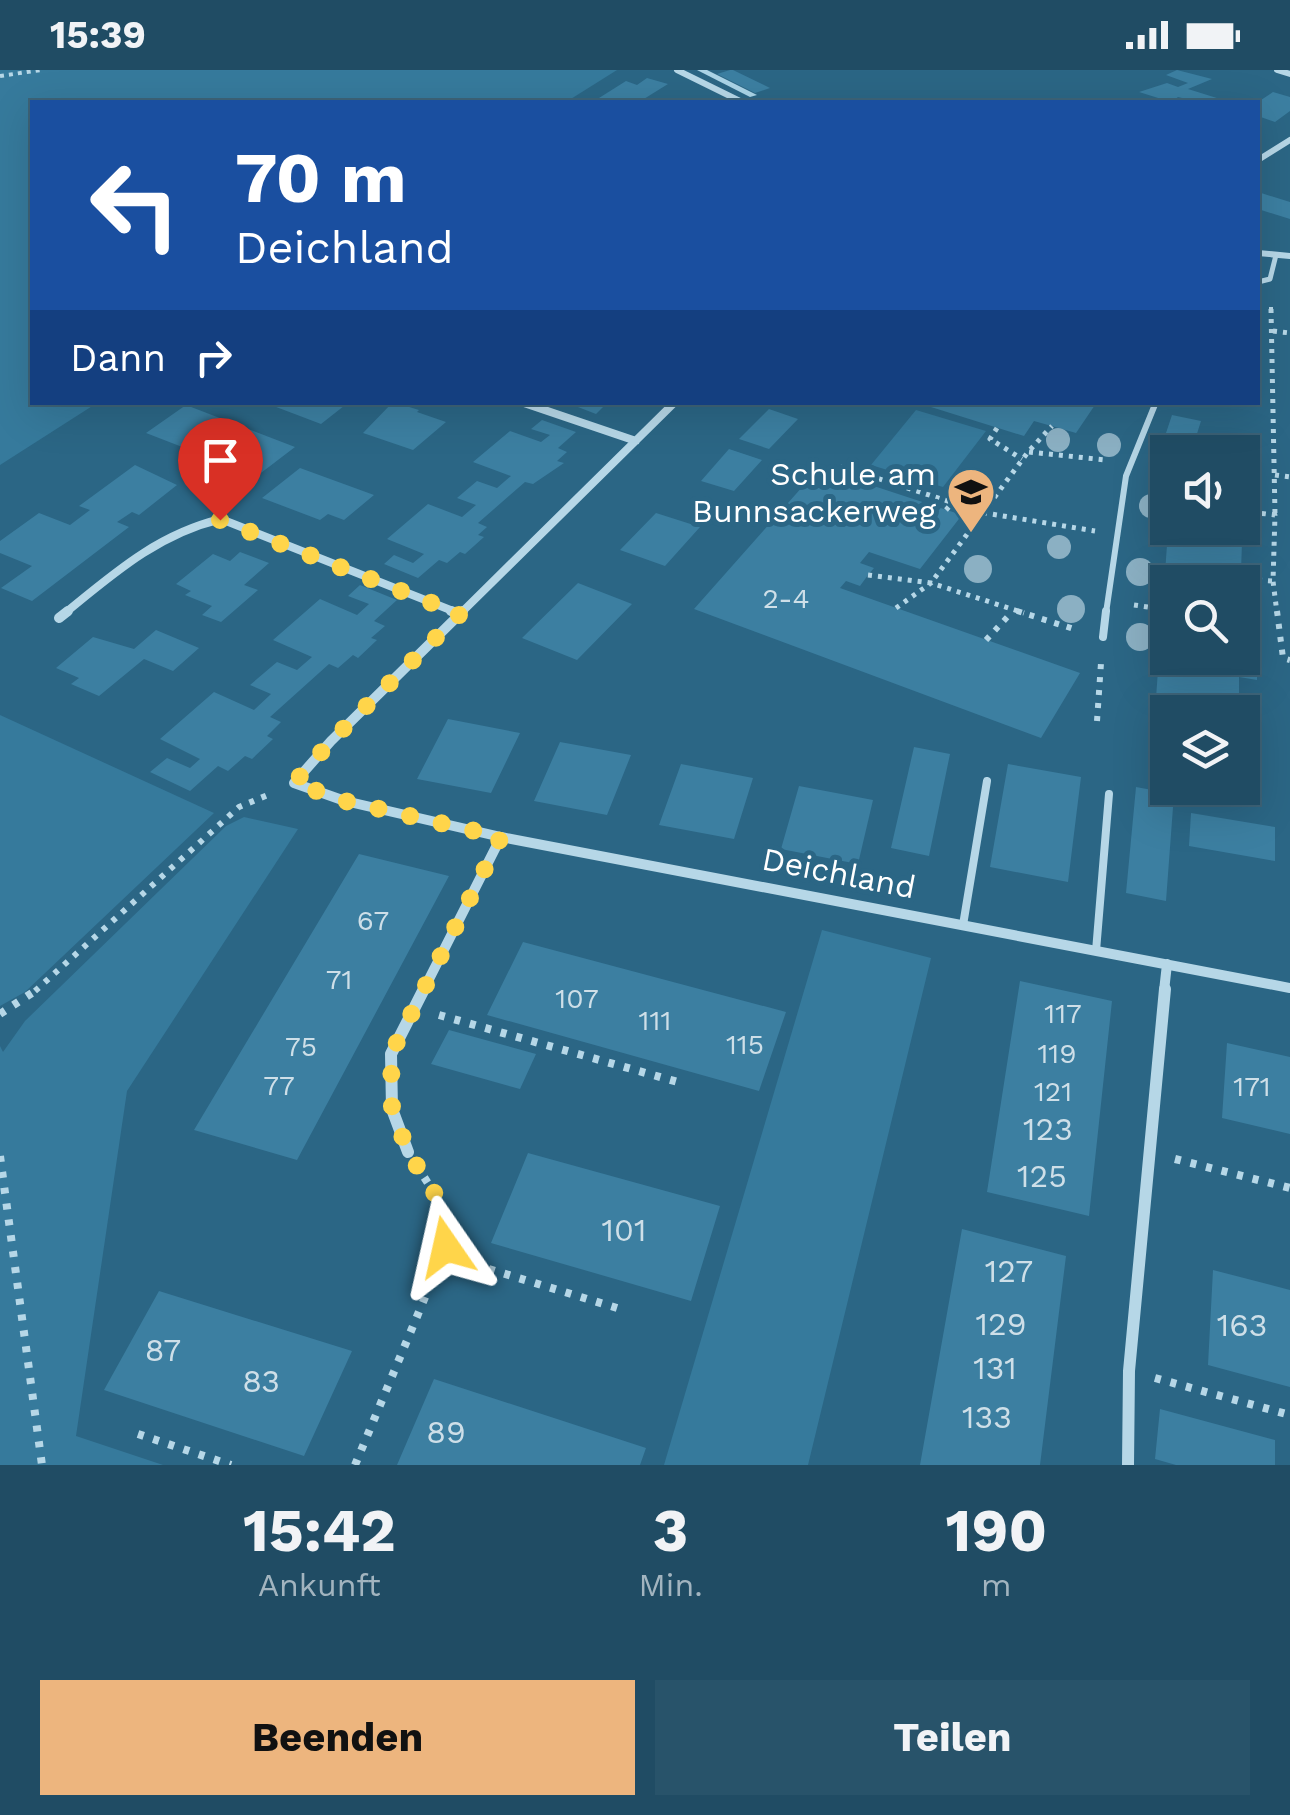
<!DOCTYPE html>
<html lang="de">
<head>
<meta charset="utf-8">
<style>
  :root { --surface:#204c64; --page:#28536a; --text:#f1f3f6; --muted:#a2b4bf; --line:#3d6378; --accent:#edb57e }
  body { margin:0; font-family:"Work Sans",sans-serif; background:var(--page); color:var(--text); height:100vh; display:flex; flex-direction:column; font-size:38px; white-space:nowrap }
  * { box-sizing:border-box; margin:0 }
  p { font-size:32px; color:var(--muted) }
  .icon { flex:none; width:55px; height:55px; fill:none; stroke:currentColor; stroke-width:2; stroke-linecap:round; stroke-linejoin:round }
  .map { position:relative; height:1395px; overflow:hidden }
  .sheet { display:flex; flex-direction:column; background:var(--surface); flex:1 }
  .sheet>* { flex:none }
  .banner { position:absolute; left:30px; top:30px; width:1230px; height:305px; border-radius:0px; box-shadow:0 10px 40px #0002,0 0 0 2px var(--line); background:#1a4fa0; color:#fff; overflow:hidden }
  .buttons { position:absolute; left:1150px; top:365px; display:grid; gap:20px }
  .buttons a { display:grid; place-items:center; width:110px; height:110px; border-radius:0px; background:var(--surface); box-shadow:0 10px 40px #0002,0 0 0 2px var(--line); font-size:50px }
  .pin { position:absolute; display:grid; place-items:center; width:85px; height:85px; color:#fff; margin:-102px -42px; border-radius:50% 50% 50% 0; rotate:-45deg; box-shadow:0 0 10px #0007 }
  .pin .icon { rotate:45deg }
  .me { position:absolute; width:110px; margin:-55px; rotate:349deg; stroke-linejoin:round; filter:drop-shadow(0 0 8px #0008) }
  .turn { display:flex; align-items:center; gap:35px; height:210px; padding:0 40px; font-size:45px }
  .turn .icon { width:130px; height:130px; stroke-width:2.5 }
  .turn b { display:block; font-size:70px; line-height:85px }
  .then { display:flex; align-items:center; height:95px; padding:0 40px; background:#0003; gap:20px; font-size:38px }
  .eta { display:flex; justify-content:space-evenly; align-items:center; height:170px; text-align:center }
  .eta b { font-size:60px; font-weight:700; line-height:70px }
  .button { display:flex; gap:20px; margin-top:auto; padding:20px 40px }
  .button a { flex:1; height:115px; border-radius:0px; background:var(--accent); color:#111; font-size:40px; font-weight:700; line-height:115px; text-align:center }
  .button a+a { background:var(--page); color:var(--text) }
  .status { display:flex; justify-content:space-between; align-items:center; height:70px; padding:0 50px; background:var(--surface); direction:ltr }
  .status svg { height:28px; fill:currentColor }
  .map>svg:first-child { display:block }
  .green { fill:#367a9c }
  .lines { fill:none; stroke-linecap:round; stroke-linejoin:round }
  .stream { fill:#abd4e7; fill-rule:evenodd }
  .building { fill:#3c7fa1; fill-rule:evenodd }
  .path-far3 { stroke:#b6d7e7; stroke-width:4; stroke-dasharray:4 5; stroke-linecap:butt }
  .path-far2 { stroke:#b6d7e7; stroke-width:5; stroke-dasharray:4 6; stroke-linecap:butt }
  .path-far1 { stroke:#b6d7e7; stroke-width:6; stroke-dasharray:5 8; stroke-linecap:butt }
  .path { stroke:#b6d7e7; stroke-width:8; stroke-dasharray:6 10; stroke-linecap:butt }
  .lane-far2 { stroke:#b6d7e7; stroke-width:5 }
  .lane-far1 { stroke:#b6d7e7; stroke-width:6 }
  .lane { stroke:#b6d7e7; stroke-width:8 }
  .street-far3 { stroke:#b6d7e7; stroke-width:6 }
  .street-far2 { stroke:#b6d7e7; stroke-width:8 }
  .street-far1 { stroke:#b6d7e7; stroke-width:10 }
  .street { stroke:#b6d7e7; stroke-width:12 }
  .tree { fill:#8bb0c3 }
  .route { stroke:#ffd54a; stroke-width:18; stroke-dasharray:0 32.4 }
  .labels { text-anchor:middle; stroke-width:10; stroke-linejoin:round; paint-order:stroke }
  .number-label { font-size:28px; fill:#cedfe8 }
  .poi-label { font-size:32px; fill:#fff; stroke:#2b6685; text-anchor:end }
  .street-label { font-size:32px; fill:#fff; stroke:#2b6685 }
  .near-number-label { font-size:32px; fill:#cedfe8 }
</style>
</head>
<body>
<div class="status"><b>15:39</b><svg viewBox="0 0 49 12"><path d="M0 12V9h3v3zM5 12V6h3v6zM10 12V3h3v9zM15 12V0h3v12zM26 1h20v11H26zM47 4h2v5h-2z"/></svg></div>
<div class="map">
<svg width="1290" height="1395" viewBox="0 0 1290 1395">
  <rect width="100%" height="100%" fill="#2b6685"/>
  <!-- green -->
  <path class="green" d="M0 0H617L566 32H32V332L97 333 0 395Z
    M916 340 986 361 943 417 871 395Z
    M0 645 214 743 25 922 0 936Z
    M244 747 298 759 127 1021 76 1366 163 1395H0V976L3 982 25 951 226 756Z
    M822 860 931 888 808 1395H664Z"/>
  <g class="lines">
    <!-- stream -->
    <path class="stream" d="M697 0H707L757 25 750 27Z"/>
  </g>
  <!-- building -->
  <path class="building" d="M730 0H733L770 18 755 23 717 4Z
    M1177 0 1212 9 1188 19 1220 29 1199 32 1178 27 1171 32 1139 22 1167 13 1178 17 1188 13 1166 5Z
    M647 8 668 14 639 32 599 28 626 11 637 15Z
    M1273 22 1290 27V41L1275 52 1258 46V32Z
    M1258 122 1290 132V149L1258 139Z
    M263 332H349L321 354Z
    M393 332 419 340 417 342 446 352 413 380 363 363Z
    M565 332H608L596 344Z
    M915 332H1097L1076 363 1034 351 1024 366Z
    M186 335 295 377 257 406 146 363Z
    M769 339 798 349 769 379 739 369Z
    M1172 345 1201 351 1195 370 1166 363Z
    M542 350 576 362 558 378 567 382 557 391 564 393 533 414 525 412 478 453 487 457 478 465 484 467 465 484 460 482 447 493 439 490 418 508 384 494 394 485 413 493 424 484 387 469 428 434 462 447 476 435 457 428 477 411 497 418 511 406 473 392 510 361 541 372 550 365 531 359Z
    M729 379 762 390 734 421 701 411Z
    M135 395 177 415 139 445 132 442 117 452 129 457 32 531 1 518 32 496 0 483V471L39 443 70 455 90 440 79 436Z
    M300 398 374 425 344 450 328 444 320 450 262 428Z
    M819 398 962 445 920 499 869 482 860 493 874 498 868 505 860 516 846 511 840 518 1080 603 1041 668 694 539Z
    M656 443 700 457 665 496 620 480Z
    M1168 461 1242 472 1241 502 1258 504 1257 610 1239 607V642L1156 628ZM1168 512H1242V588H1168Z
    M240 482 269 493 244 515 258 520 221 552 202 545 212 536 185 525 191 521 176 514 213 484 230 491Z
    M578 513 632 534 577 590 522 568Z
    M360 515 397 530 374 551 385 556 371 568 377 570 358 588 353 585 338 598 329 594 270 647 281 652 267 666 273 669 252 689 245 686 228 701 218 696 190 721 150 702 167 688 190 698 200 689 160 669 214 622 254 640 271 624 250 615 277 592 297 600 312 587 273 570 320 529 357 545 369 534 348 526Z
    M156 560 199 578 173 601 144 589 99 626 71 614 79 608 56 598 93 567 134 579Z
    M448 649 520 663 491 723 417 709Z
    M560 672 631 685 607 745 534 731Z
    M914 677 950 684 929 786 891 778Z
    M681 694 753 708 734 769 659 755Z
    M1008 694 1081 707 1068 812 990 797Z
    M799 716 873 730 858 794 781 779Z
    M1136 717 1174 724 1166 831 1126 823Z
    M1191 743 1275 757V791L1189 776Z
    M359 784 449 806 297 1090 194 1060Z
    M523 872 786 942 759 1021 487 945Z
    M1020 911 1112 931 1089 1146 987 1122Z
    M449 960 536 984 520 1019 431 994Z
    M1227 973 1290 987V1064L1222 1048Z
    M528 1083 720 1136 691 1231 491 1173Z
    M962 1159 1066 1186 1040 1395H920Z
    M1213 1200 1290 1220V1317L1208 1295Z
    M159 1221 352 1281 304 1386 104 1320Z
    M434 1309 646 1378 640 1395H397Z
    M1160 1339 1275 1370V1395H1176L1155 1389Z"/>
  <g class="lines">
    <!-- path-far3 -->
    <path class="path-far3" d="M0 6 41 0
      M1271 237V242"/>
    <!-- path-far2 -->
    <path class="path-far2" d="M1271 239 1275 445
      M1273 261 1290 263
      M997 358 990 369 1022 389
      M1029 382 1106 390
      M834 403 839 396 985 443 1095 461
      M1275 405 1290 407
      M1152 413 1168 417
      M946 440 953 432
      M1242 441 1275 445 1273 511 1277 543
      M868 505 931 513 1028 382 1052 356
      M1258 510 1273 511
      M1134 535 1162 539
      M896 538 931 513 1024 543"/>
    <!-- path-far1 -->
    <path class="path-far1" d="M1017 541 1077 560
      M1277 541 1283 588 1290 590
      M986 570 1012 542
      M1097 651 1101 593
      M35 921 239 737 270 724"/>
    <!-- path -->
    <path class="path" d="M0 944 38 919
      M439 945 685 1014
      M0 1086 42 1395
      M1175 1089 1290 1118
      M443 1185 617 1238
      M1155 1308 1290 1345
      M138 1364 231 1395
      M355 1395 446 1177 435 1124 422 1104"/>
    <!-- lane-far2 -->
    <path class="lane-far2" d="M1258 212 1270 209 1276 185"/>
    <!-- lane-far1 -->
    <path class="lane-far1" d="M1106 543 1126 406 1156 332"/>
    <!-- lane -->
    <path class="lane" d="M1103 567 1106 541
      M963 855 987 711
      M1096 881 1109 724"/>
    <!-- street-far3 -->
    <path class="street-far3" d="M677 0 742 32
      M1277 0 1290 4
      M1258 90 1290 70
      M1258 183 1290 186"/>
    <!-- street-far2 -->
    <path class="street-far2" d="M521 332 636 371
      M65 543C114 503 158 464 221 449L458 543
      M461 543 675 332"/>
    <!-- street-far1 -->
    <path class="street-far1" d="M451 541 460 544
      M463 541 331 671 294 713 345 731 501 767 1290 918
      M59 548 68 541
      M423 921 501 767
      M1164 921 1167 894"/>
    <!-- street -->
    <path class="street" d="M408 1082 392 1039 391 984 424 919
      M1128 1395 1129 1301 1165 919"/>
  </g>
  <!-- trees -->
  <g class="tree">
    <circle cx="1058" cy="370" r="12"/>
    <circle cx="1109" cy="375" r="12"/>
    <circle cx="1151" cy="436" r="12"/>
    <circle cx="1059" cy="477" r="12"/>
    <circle cx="978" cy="499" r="14"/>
    <circle cx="1140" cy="502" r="14"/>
    <circle cx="1071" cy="539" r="14"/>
    <circle cx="1140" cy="567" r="14"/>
  </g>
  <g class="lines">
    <!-- route -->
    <path class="route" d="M220 450 460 544 332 670 294 713 345 731 501 767 391 984 392 1038 408 1082 435 1124 446 1177"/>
  </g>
  <!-- icons -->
  <defs>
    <g id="school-pin" transform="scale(2.5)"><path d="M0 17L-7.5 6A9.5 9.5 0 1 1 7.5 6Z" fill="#edb57e" stroke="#2b6685"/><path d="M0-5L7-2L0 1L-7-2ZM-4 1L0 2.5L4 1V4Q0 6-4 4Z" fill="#111"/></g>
  </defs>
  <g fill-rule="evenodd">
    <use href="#school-pin" x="971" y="422"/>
  </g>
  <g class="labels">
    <!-- number labels -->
    <g class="number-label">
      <text x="786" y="538">2-4</text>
      <text x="373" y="860">67</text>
      <text x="339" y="919">71</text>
      <text x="577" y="938">107</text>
      <text x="1063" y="953">117</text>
      <text x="655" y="960">111</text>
      <text x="745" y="984">115</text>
      <text x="301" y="986">75</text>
      <text x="1057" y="993">119</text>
      <text x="279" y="1025">77</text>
      <text x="1252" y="1026">171</text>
      <text x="1053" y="1031">121</text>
    </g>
    <!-- poi labels -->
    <g class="poi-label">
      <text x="936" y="415">Schule am<tspan x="936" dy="37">Bunnsackerweg</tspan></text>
    </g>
    <!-- street labels -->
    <g class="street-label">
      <text transform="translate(839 803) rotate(11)" y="11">Deichland</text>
    </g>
    <!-- near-number labels -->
    <g class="near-number-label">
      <text x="1048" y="1070">123</text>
      <text x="1042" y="1117">125</text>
      <text x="624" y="1171">101</text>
      <text x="1009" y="1212">127</text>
      <text x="1001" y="1265">129</text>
      <text x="1242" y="1266">163</text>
      <text x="163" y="1291">87</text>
      <text x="995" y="1309">131</text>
      <text x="261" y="1322">83</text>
      <text x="987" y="1358">133</text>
      <text x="446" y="1373">89</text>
    </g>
  </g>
</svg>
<div class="buttons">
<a><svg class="icon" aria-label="sound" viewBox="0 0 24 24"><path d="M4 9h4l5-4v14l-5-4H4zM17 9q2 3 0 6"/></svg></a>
<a><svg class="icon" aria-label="search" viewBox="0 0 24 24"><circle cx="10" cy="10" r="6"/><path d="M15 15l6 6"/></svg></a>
<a><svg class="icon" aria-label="layers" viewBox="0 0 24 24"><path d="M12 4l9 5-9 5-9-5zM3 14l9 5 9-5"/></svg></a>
</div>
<div class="pin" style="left:220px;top:450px;background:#d93025"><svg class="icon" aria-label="arrive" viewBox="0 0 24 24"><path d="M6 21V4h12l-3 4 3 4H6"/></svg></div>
<svg class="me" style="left:446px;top:1177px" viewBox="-20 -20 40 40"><path d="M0-17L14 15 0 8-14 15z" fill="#ffd54a" stroke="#fff" stroke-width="4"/></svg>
<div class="banner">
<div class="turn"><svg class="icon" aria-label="left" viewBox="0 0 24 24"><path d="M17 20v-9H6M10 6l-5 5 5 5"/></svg><div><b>70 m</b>Deichland</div></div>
<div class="then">Dann<svg class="icon" aria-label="right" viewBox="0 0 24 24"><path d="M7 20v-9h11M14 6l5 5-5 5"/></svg></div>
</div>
</div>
<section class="sheet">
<div class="eta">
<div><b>15:42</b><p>Ankunft</p></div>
<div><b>3</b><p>Min.</p></div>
<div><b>190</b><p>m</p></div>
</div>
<div class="button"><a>Beenden</a><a>Teilen</a></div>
</section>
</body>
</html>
